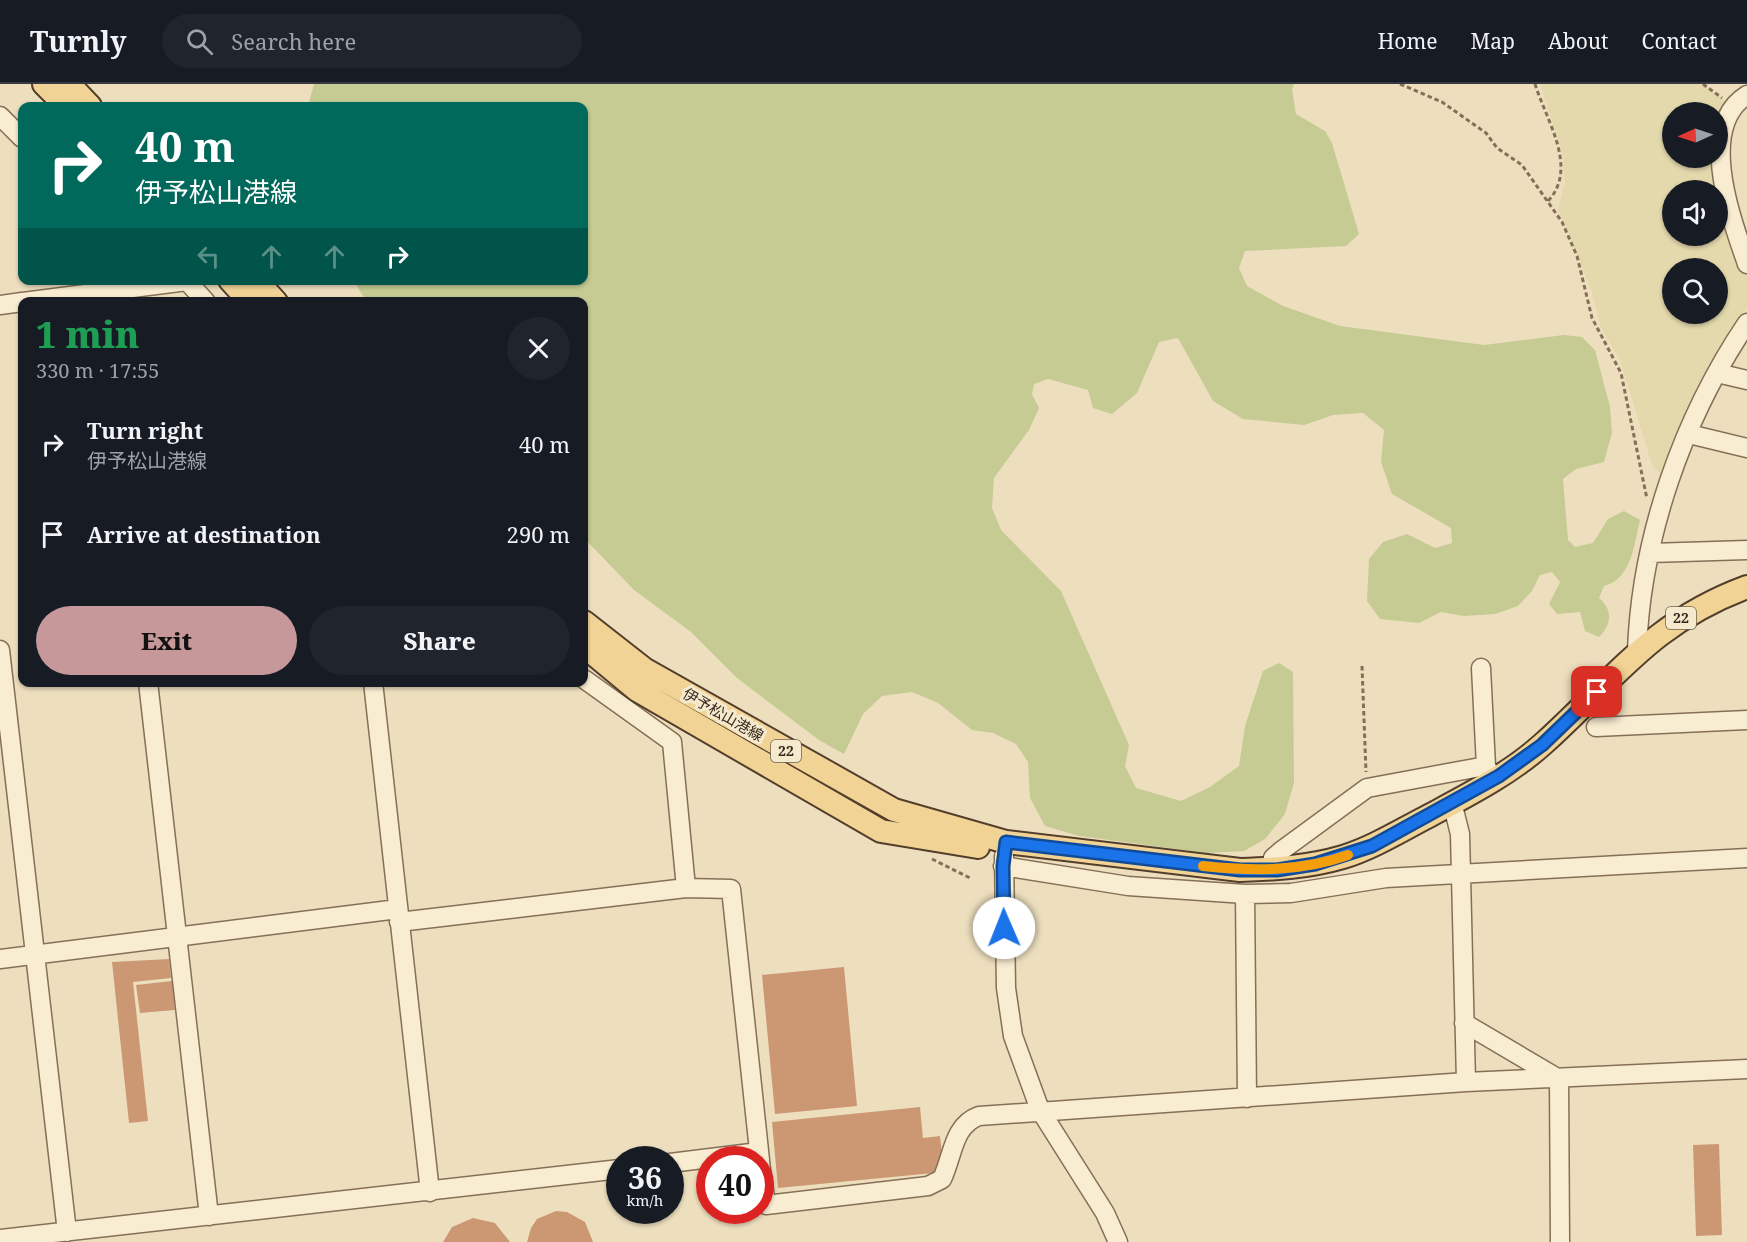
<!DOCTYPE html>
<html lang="en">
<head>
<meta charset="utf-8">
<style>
  :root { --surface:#171b24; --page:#20242c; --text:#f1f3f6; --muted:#9ea1a6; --line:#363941; --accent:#c7989a }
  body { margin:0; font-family:"Noto Serif","Noto Sans JP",serif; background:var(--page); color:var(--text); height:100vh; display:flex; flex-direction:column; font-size:22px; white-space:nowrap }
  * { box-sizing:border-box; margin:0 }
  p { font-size:20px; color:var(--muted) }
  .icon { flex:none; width:33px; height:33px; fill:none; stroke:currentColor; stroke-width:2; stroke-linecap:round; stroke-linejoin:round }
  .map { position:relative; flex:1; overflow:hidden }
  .sheet { position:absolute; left:18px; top:213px; width:570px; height:390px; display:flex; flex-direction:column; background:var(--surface); border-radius:12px; box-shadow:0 2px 4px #0004 }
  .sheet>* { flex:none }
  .banner { position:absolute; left:18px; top:18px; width:570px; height:183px; border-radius:12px; box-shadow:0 2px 4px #0004; background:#00695c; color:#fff; overflow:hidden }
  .needle { width:39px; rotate:267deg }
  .buttons { position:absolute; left:1662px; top:18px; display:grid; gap:12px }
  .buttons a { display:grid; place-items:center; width:66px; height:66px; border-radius:50%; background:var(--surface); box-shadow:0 2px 4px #0004; font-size:30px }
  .speed { position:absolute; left:606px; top:1062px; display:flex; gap:12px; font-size:30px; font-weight:700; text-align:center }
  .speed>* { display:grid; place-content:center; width:78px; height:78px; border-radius:50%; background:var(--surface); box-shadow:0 2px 4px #0004; line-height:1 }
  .speed small { font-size:15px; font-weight:400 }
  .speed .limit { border:9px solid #d22; background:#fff; color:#111 }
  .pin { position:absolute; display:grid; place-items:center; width:51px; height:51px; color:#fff; margin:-26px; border-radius:12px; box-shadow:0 3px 9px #0006 }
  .me { position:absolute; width:66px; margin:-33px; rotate:359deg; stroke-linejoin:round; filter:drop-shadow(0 0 4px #0008) }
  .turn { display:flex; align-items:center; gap:21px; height:126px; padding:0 18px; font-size:27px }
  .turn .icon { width:78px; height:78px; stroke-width:2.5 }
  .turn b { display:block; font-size:42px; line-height:51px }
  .lanes { display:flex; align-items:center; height:57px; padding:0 18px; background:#0003; justify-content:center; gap:30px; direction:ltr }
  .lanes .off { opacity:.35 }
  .round { display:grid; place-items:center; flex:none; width:63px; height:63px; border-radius:32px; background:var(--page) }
  .overview { display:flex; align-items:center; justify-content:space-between; height:102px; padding:0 18px }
  h1 { font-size:36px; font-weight:800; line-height:45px; color:#1e9e55 }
  .cta { display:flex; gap:12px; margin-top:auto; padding:12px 18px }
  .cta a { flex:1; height:69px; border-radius:36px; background:var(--accent); color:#111; font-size:24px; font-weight:800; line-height:69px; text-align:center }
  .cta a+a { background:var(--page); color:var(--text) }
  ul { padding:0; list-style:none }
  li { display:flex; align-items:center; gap:18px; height:90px; padding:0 18px }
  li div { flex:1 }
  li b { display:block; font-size:22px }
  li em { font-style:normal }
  header { display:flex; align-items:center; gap:36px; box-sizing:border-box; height:84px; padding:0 30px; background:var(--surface); border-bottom:2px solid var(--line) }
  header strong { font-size:28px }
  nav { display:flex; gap:33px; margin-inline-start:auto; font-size:21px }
  .search { width:420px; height:54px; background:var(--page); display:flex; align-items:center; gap:15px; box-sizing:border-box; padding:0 21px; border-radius:33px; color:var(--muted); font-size:22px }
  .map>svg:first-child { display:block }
  .farmland { fill:#e3d9ac; fill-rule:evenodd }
  .green { fill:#c5cb93 }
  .building { fill:#cc9874 }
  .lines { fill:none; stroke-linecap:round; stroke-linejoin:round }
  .minor-casing { stroke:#866f57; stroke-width:21 }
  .major-casing { stroke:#533e2c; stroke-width:26 }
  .path { stroke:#866f57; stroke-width:3; stroke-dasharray:4.5 3; stroke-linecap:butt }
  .minor { stroke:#f8ecd1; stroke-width:18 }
  .major { stroke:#f1d495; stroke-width:22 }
  .route-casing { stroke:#114b97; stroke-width:15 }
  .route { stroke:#1a73e8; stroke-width:10 }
  .slow { stroke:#f59e0b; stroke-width:10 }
  .labels { text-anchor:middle; stroke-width:6; stroke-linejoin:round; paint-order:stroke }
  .shield { fill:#f5e9ce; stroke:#6f6251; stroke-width:1.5 }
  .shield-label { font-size:14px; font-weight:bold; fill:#35281c }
  .street-label { font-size:15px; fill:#35281c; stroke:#f5e9ce }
</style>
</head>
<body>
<header>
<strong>Turnly</strong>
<div class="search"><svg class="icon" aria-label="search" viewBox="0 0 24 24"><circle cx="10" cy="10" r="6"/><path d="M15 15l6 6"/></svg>Search here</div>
<nav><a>Home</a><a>Map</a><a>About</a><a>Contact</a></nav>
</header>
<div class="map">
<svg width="1747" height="1158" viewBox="0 0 1747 1158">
  <rect width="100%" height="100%" fill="#eddfbe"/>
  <!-- farmland -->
  <path class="farmland" d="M1540 0H1703L1731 22 1723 49 1747 176V224L1689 324 1662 391 1652 381 1620 276 1601 244 1592 208 1558 125 1565 98 1563 72ZM1672 28H1718V74H1672ZM1672 106H1718V152H1672ZM1672 184H1718V230H1672Z"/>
  <!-- green -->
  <path class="green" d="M314 0H1294L1292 5 1296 30 1325 47 1332 59 1359 150 1346 162 1245 167 1239 184 1247 202 1283 222 1340 242 1484 261 1564 251 1582 253 1595 266 1610 323 1612 349 1604 378 1576 385 1563 395 1568 456 1575 463 1593 459 1608 435 1624 427 1640 436C1634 460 1632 495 1604 502L1599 514C1613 526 1612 540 1599 553L1585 547 1580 528 1557 530 1549 520 1560 498 1552 488 1540 491 1532 507 1518 522 1495 530 1464 532 1441 528 1419 539 1380 535 1367 517 1369 475 1383 458 1407 450 1435 464 1452 459 1451 444 1392 410 1381 378 1384 346 1363 329 1333 331 1304 341 1243 335 1213 317 1178 254 1159 258 1137 309 1112 330 1093 324 1088 306 1048 295 1034 300 1032 310 1039 324 1029 346 994 394 992 424 1001 446 1061 507 1129 661 1125 682 1136 704 1181 717 1210 703 1239 682 1245 642 1263 587 1279 579 1293 588 1294 699 1285 730 1265 755 1244 767 1207 769 1079 752 1045 742 1030 714 1028 678 1016 660 993 649 972 646 938 619 912 608 882 612 863 630 844 670 819 656 737 594 691 548 634 506 584 454V218L366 217 354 197 584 196V22H308Z"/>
  <!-- building -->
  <path class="building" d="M169 875 171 894 133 898 148 1037 129 1039 112 878Z
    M844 883 857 1022 775 1030 762 891Z
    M172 897 175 926 140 929 136 901Z
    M920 1023 923 1054 940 1052 944 1088 778 1104 772 1038Z
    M1719 1060 1722 1151 1696 1152 1693 1061Z
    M556 1127 567 1128 585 1138 593 1158H527L531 1144 537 1135Z
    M473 1134 495 1139 510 1158H443L452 1143Z"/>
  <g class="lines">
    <!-- minor casing -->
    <g class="minor-casing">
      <path id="minor" d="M1747 11C1696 43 1732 136 1747 180
        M0 32 22 54
        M23 218 187 197 206 218
        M0 221 22 218
        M1717 289 1747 296
        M1689 350 1747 364
        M1650 469 1747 466
        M0 566 67 1148
        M1637 567C1641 453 1683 334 1747 239
        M1481 584 1486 682
        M584 595 672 658 686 804
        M148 598 209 1132
        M373 598 430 1108
        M1596 643 1747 636
        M1449 721 1455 730 1460 750 1466 998
        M1004 772 1006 904 1013 952 1040 1026 1105 1129 1118 1158
        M1003 782 1128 802 1245 810 1291 809 1386 794 1747 774
        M1270 786 1273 774 1281 767 1367 704 1486 682 1493 696
        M1245 810 1247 1014
        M399 838 686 804 731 805 760 1076
        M0 875 398 825
        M1464 939 1559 995 1560 1158
        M760 1078 766 1121 928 1102 942 1095C953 1072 953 1041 979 1032L1466 998 1747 985
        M670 1079 759 1068
        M0 1155 620 1085"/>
    </g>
    <!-- major casing -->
    <g class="major-casing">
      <path id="major" d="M44 0 66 22
        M69 0 90 22
        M230 196 250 218
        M256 196 276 218
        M584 538 644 585 894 726 1006 758 1240 786C1275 785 1309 783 1343 773 1372 764 1398 748 1425 734 1466 712 1510 690 1544 659 1615 595 1652 538 1747 503
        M584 562 637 606 881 747 978 763"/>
    </g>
    <!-- path -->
    <path class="path" d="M1400 0 1442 18 1486 49 1497 64 1522 81 1562 138 1577 172 1592 234 1621 289 1647 415
      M1535 0C1546 36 1579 84 1548 117
      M1703 0 1722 14
      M1362 582 1366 688
      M932 775 970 794"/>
    <!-- minor -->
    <use href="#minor" class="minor"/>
    <!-- major -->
    <use href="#major" class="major"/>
  </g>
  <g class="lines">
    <!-- route casing -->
    <g class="route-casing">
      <path id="route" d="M1004 844 1003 782 1006 758 1240 786H1277L1315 780 1372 762 1499 692 1542 661 1597 608"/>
    </g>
    <!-- route -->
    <use href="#route" class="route"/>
    <!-- slow -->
    <path class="slow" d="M1203 782C1252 787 1301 788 1348 771"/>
  </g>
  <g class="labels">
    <!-- shield labels -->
    <g class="shield">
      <rect x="1666" y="523" width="30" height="22" rx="4.5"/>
      <rect x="771" y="656" width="30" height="22" rx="4.5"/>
    </g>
    <g class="shield-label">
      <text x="1681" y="539">22</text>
      <text x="786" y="672">22</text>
    </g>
    <!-- street labels -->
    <g class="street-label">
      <text transform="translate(723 631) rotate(30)" y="5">伊予松山港線</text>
    </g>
  </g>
</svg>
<div class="buttons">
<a><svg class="needle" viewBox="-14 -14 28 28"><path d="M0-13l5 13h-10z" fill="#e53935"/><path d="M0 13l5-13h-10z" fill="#9ea1a6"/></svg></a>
<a><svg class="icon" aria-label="sound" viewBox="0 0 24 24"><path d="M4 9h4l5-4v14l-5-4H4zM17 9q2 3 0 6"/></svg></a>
<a><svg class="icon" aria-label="search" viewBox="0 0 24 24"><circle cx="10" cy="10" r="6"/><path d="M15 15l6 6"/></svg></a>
</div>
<div class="speed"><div>36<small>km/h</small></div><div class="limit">40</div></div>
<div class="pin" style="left:1597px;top:608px;background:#d93025"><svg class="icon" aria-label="arrive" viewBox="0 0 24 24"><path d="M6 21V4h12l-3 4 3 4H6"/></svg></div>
<svg class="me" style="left:1004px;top:844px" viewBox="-20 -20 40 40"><circle r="19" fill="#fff"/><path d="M0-13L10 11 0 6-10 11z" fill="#1a73e8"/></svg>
<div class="banner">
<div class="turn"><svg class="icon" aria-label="right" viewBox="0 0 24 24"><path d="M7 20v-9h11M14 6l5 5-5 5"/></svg><div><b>40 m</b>伊予松山港線</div></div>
<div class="lanes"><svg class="icon off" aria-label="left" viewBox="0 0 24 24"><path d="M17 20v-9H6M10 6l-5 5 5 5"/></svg><svg class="icon off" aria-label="ahead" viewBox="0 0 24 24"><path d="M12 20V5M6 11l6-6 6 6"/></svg><svg class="icon off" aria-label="ahead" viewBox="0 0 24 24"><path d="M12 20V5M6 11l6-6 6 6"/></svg><svg class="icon" aria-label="right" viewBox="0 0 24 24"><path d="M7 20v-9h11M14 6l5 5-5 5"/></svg></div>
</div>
<section class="sheet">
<div class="overview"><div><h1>1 min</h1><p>330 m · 17:55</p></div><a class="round"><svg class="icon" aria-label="close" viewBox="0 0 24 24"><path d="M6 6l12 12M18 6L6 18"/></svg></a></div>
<ul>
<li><svg class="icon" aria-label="right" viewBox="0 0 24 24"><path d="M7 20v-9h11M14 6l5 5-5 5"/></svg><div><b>Turn right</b><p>伊予松山港線</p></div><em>40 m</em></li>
<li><svg class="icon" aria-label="arrive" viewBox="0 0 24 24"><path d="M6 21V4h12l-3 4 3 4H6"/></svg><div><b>Arrive at destination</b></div><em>290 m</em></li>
</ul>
<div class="cta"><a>Exit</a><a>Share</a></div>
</section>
</div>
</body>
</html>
